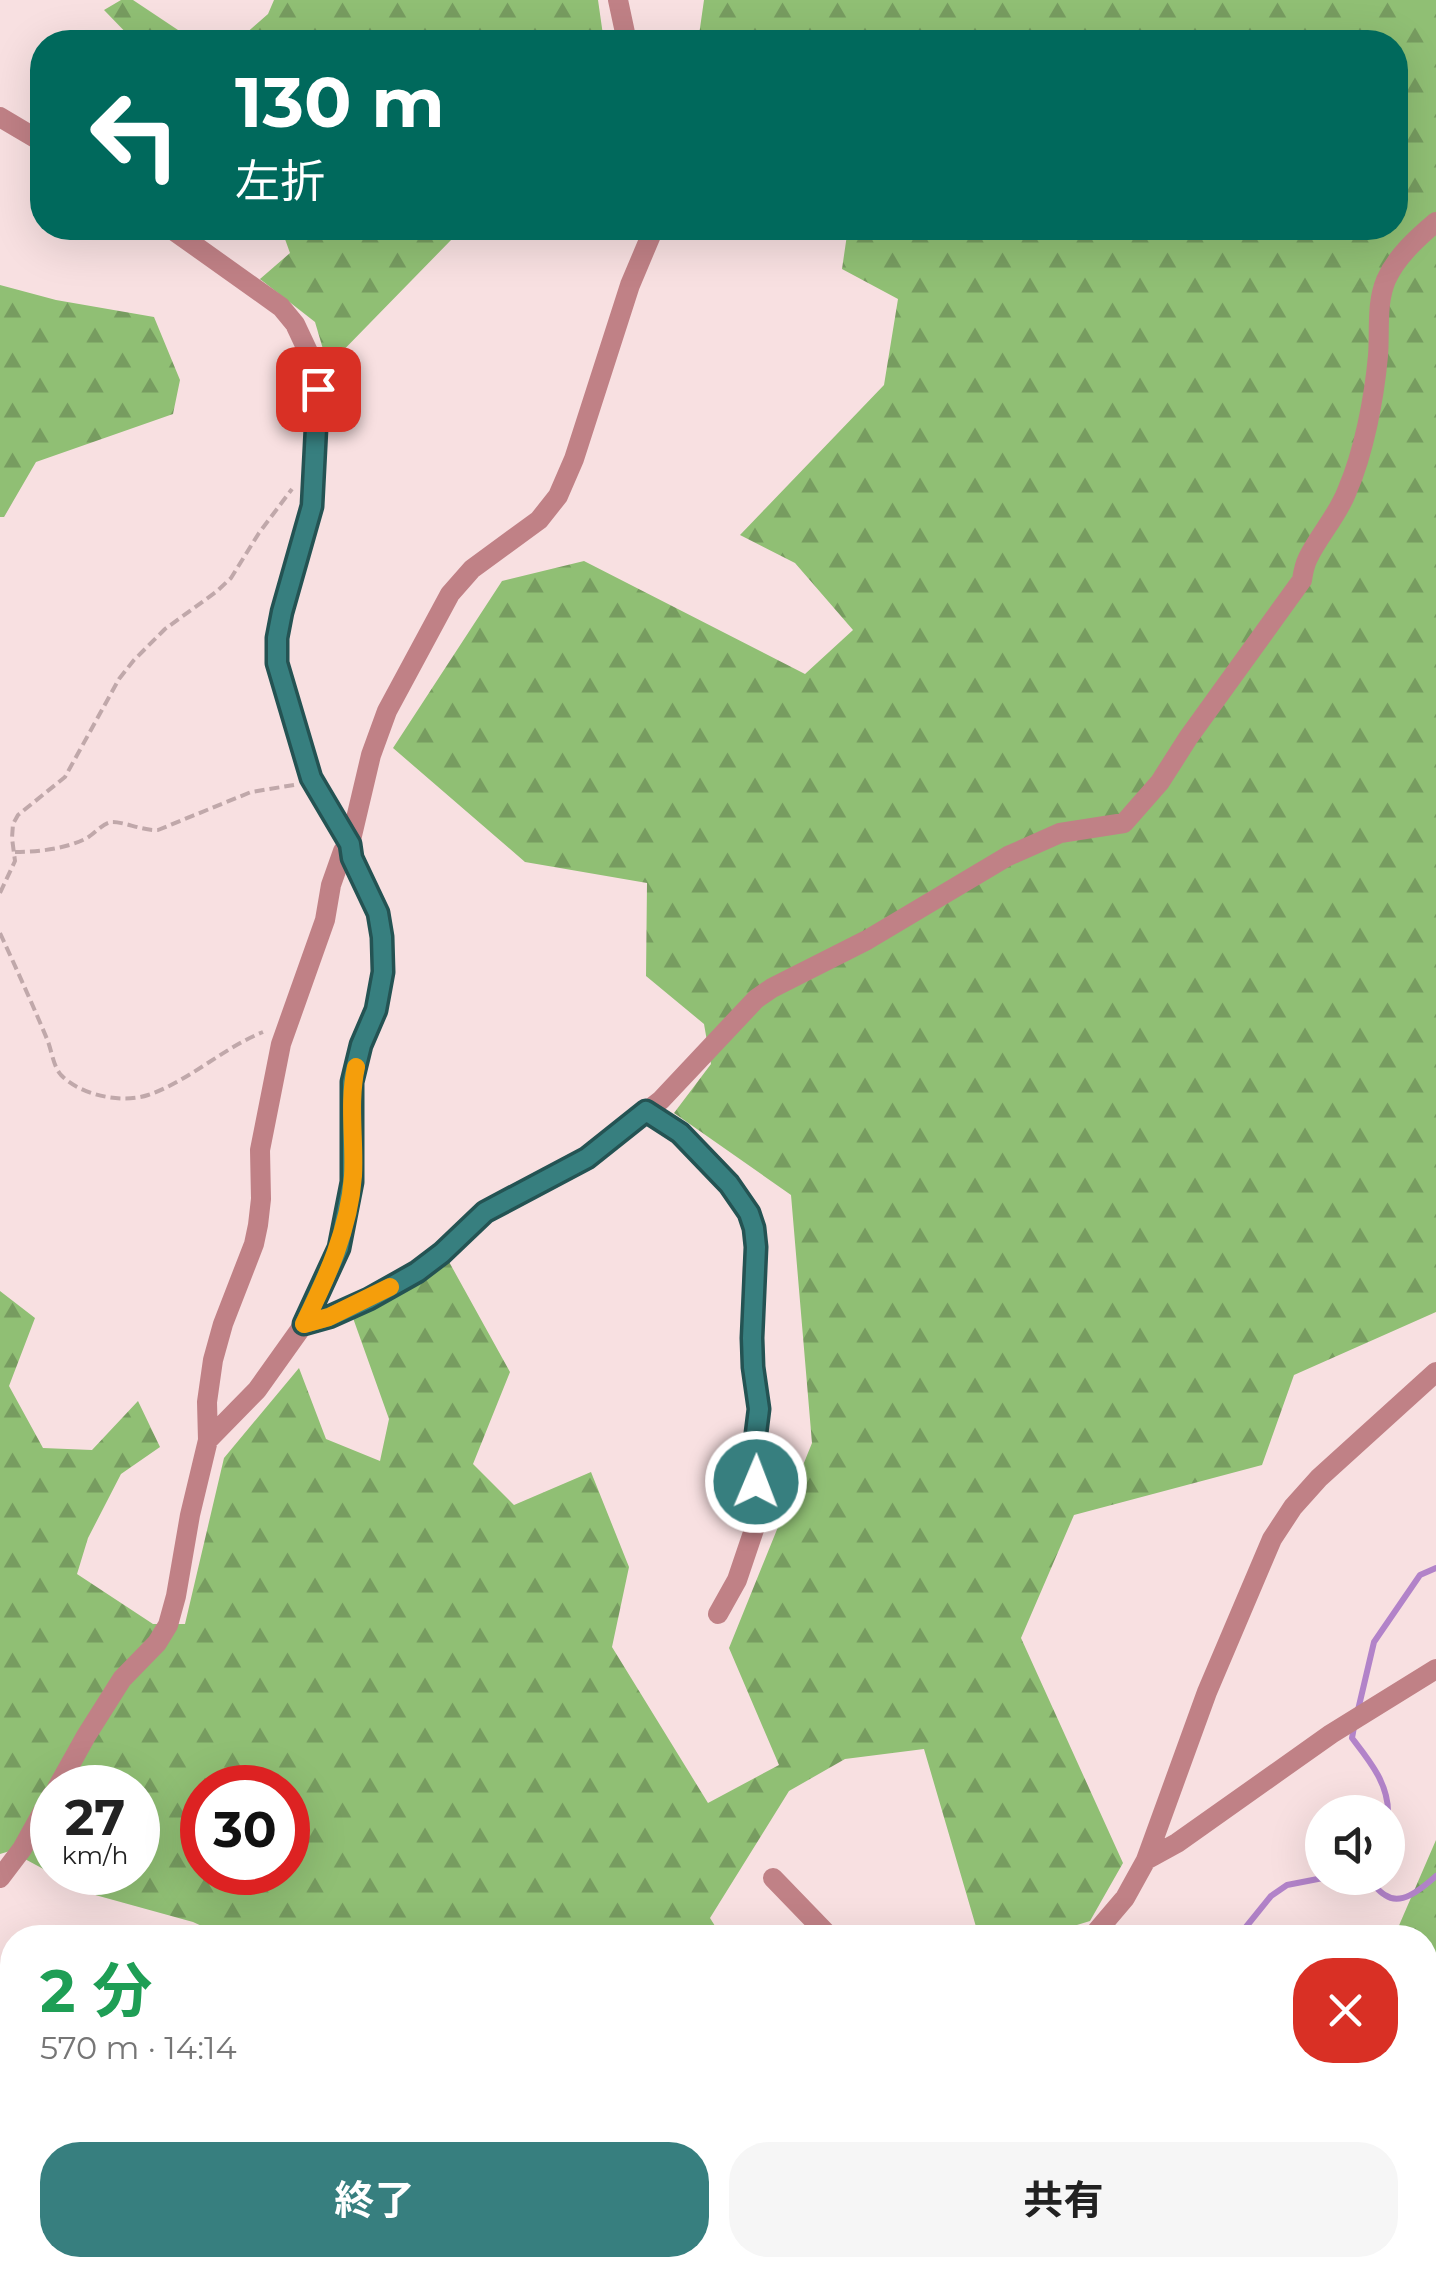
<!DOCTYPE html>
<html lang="ja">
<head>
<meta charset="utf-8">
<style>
  :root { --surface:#fff; --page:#f6f6f6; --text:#222; --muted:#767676; --accent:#377f7f }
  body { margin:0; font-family:Montserrat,"Noto Sans JP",sans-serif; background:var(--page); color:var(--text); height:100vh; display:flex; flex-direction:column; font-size:38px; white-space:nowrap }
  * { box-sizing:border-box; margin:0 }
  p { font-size:32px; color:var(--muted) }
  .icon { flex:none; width:55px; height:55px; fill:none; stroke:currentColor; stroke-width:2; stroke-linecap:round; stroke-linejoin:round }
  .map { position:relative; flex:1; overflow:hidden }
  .panel { position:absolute; left:0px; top:1925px; width:1438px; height:352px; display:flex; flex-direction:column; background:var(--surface); border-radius:40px 40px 0 0; box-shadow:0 10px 40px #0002 }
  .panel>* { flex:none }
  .top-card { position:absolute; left:30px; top:30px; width:1378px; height:210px; border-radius:40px; box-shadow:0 10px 40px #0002; background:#00695c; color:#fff; overflow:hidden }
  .fabs { position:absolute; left:1305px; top:1795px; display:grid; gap:20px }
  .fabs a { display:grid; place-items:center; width:100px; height:100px; border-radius:50%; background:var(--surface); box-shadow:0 10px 40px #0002; font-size:50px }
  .speed { position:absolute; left:30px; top:1765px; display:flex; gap:20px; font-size:50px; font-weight:700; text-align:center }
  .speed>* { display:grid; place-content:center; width:130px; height:130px; border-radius:50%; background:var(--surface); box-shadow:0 10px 40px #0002; line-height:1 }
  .speed small { font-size:25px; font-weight:400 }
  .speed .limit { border:15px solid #d22; background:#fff; color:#111 }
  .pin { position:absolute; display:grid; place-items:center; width:85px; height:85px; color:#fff; margin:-42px; border-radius:20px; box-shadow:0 5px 15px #0006 }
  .me { position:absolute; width:110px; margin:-55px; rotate:1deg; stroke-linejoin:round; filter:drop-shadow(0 0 8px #0008) }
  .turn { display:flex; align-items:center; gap:35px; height:210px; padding:0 40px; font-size:45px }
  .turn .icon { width:130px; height:130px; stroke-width:2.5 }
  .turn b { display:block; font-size:70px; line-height:85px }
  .round { display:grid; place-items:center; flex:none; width:105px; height:105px; border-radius:40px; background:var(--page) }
  .summary { display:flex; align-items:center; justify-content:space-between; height:170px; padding:0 40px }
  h1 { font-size:60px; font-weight:700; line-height:75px; color:#1e9e55 }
  .button { display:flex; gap:20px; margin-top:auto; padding:20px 40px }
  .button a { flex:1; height:115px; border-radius:40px; background:var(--accent); color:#fff; font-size:40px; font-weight:700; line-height:115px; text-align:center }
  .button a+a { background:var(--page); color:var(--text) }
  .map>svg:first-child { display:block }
  .forest { fill:url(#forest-firs); fill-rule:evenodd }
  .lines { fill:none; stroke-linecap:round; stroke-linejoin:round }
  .stream { stroke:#b283c9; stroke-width:6 }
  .path { stroke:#c0a8aa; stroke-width:4; stroke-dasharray:10 5; stroke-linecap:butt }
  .minor { stroke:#c08186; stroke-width:20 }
  .tertiary { stroke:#c08186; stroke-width:20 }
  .route-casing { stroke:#245353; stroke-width:25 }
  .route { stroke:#377f7f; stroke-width:18 }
  .slow { stroke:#f59e0b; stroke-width:18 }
</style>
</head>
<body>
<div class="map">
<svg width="1436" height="2276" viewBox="0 0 1436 2276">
  <defs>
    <pattern id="forest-firs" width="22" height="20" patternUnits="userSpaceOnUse" patternTransform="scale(2.5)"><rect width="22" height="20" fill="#90bf74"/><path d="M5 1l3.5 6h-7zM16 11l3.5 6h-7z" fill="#779c60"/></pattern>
  </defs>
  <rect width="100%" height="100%" fill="#f8e0e1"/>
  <!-- forest -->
  <path class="forest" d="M121 0H133L196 42H135L104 10Z
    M274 0H598L604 42H236L268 14Z
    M704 0H1436V1312L1294 1375 1262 1465 1074 1515 1021 1638 1123 1863 1090 1921 1038 1937H979L924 1749 845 1759 789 1791 710 1918 722 1937H226L193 1922 88 1893 10 1851 0 1854V1291L35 1318 9 1386 43 1448 92 1450 138 1401 160 1447 121 1474 88 1538 77 1574 153 1624H185L224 1458 299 1368 326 1439 380 1461 389 1419 353 1318 448 1260 510 1372 473 1464 514 1505 591 1472 629 1567 612 1647 708 1803 779 1765 729 1648 812 1443 791 1195 674 1113 711 1064 704 1024 646 976 647 883 525 862 393 748 502 581 584 561 805 674 853 630 795 563 740 535 884 385 898 299 842 269 848 228H1395V42H698ZM52 1788H138V1872H52ZM202 1788H288V1872H202Z
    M281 228H470L453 238 328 366 315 322 260 279 290 253Z
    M0 285 56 300 154 317 180 380 173 414 36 462 4 517H0Z
    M1436 1840V2276H1150L1146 2265H1425V1938L1394 1937Z"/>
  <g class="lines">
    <!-- stream -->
    <path class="stream" d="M1358 1710 1374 1642 1420 1575 1436 1568
      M1354 1727 1352 1738C1369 1760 1389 1784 1388 1814
      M1367 1878C1373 1883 1378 1891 1385 1895 1402 1907 1423 1887 1436 1876
      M1237 1938 1271 1896 1287 1885 1323 1878
      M1120 2265 1121 2276"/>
    <!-- path -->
    <path class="path" d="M15 852C38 852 64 849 85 839 94 835 101 824 111 822 122 821 143 831 158 830L251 792 294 785
      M0 893 15 861 12 838 13 824 18 815 65 777 119 679 134 660 165 629 216 592 231 578 259 533 292 489
      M0 933C16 968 32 1003 47 1039 52 1051 53 1066 61 1075 80 1095 122 1104 148 1095 189 1081 223 1048 263 1032"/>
    <!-- minor -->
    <path class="minor" d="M618 0 627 42
      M0 117 42 142
      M646 1111C683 1137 729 1170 749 1213 757 1230 755 1247 753 1265 752 1288 752 1311 752 1334 752 1360 758 1385 759 1410 760 1426 754 1441 754 1456 755 1474 761 1491 761 1509L737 1580 718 1614
      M304 1324C327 1277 348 1231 352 1179 355 1146 347 1112 353 1079 357 1055 367 1035 375 1013 383 990 385 961 383 937 379 903 354 877 350 844L371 755 387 711 450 594 472 569 539 520 558 496 574 459 630 285 654 228
      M208 1440 257 1390 304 1324 329 1317 369 1299 417 1272 442 1253 485 1212 587 1158 661 1100 756 999 772 988 867 940 1008 856 1060 833 1124 823 1160 782 1188 738 1302 580C1303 573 1305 564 1308 558 1319 535 1338 515 1347 491 1364 452 1374 399 1378 356 1380 331 1376 304 1386 280 1396 257 1417 238 1436 222
      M57 1788 86 1736 122 1679 157 1643 168 1625 176 1596 190 1515 208 1440 207 1402 213 1360 223 1324 254 1244 258 1225 261 1199 260 1150 281 1044 325 920 331 885 343 851 350 844 311 778 302 754 277 663V638L282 612 312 506 318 389 311 358 295 324 281 307 170 228
      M1146 1860 1177 1843 1331 1734 1436 1669
      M0 1878 22 1849 52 1795
      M773 1878 831 1938
      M1091 1938 1125 1898 1146 1860 1207 1692 1272 1539 1293 1507 1319 1478 1436 1372
      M0 2132 12 2143
      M142 2276 147 2265
      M876 2276 881 2265"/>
    <!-- tertiary -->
    <path class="tertiary" d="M0 2243 12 2242
      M418 2265 451 2276"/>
  </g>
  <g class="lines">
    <!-- route casing -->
    <g class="route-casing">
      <path id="route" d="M318 389 312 506 282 612 277 638V663L311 778 350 844 352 858 378 913 382 937 383 972 376 1010 361 1045 352 1082V1182L339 1248 304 1324 329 1317 369 1299 417 1272 442 1253 485 1212 587 1158 646 1111 680 1133 729 1184 749 1213 754 1228 756 1247 752 1338 753 1367 759 1409 754 1449 756 1482"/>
    </g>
    <!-- route -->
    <use href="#route" class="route"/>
    <!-- slow -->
    <path class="slow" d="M356 1067C348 1103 355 1140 353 1176 349 1230 327 1277 304 1324L329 1317 390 1287"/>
  </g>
</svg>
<div class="fabs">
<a><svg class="icon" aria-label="sound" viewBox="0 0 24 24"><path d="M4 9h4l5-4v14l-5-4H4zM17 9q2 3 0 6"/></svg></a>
</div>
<div class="speed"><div>27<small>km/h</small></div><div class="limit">30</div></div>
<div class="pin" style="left:318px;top:389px;background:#d93025"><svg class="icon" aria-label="arrive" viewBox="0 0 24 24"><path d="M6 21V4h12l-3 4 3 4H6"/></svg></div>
<svg class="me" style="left:756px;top:1482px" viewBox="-20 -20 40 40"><circle r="17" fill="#377f7f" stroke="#fff" stroke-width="3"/><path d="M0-11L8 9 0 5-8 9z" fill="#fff"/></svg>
<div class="top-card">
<div class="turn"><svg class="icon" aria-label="left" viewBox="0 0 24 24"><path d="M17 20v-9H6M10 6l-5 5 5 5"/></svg><div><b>130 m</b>左折</div></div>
</div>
<section class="panel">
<div class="summary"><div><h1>2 分</h1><p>570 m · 14:14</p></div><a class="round" style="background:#d93025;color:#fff"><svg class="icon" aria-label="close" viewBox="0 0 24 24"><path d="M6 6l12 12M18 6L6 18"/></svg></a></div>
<div class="button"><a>終了</a><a>共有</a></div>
</section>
</div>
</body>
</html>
